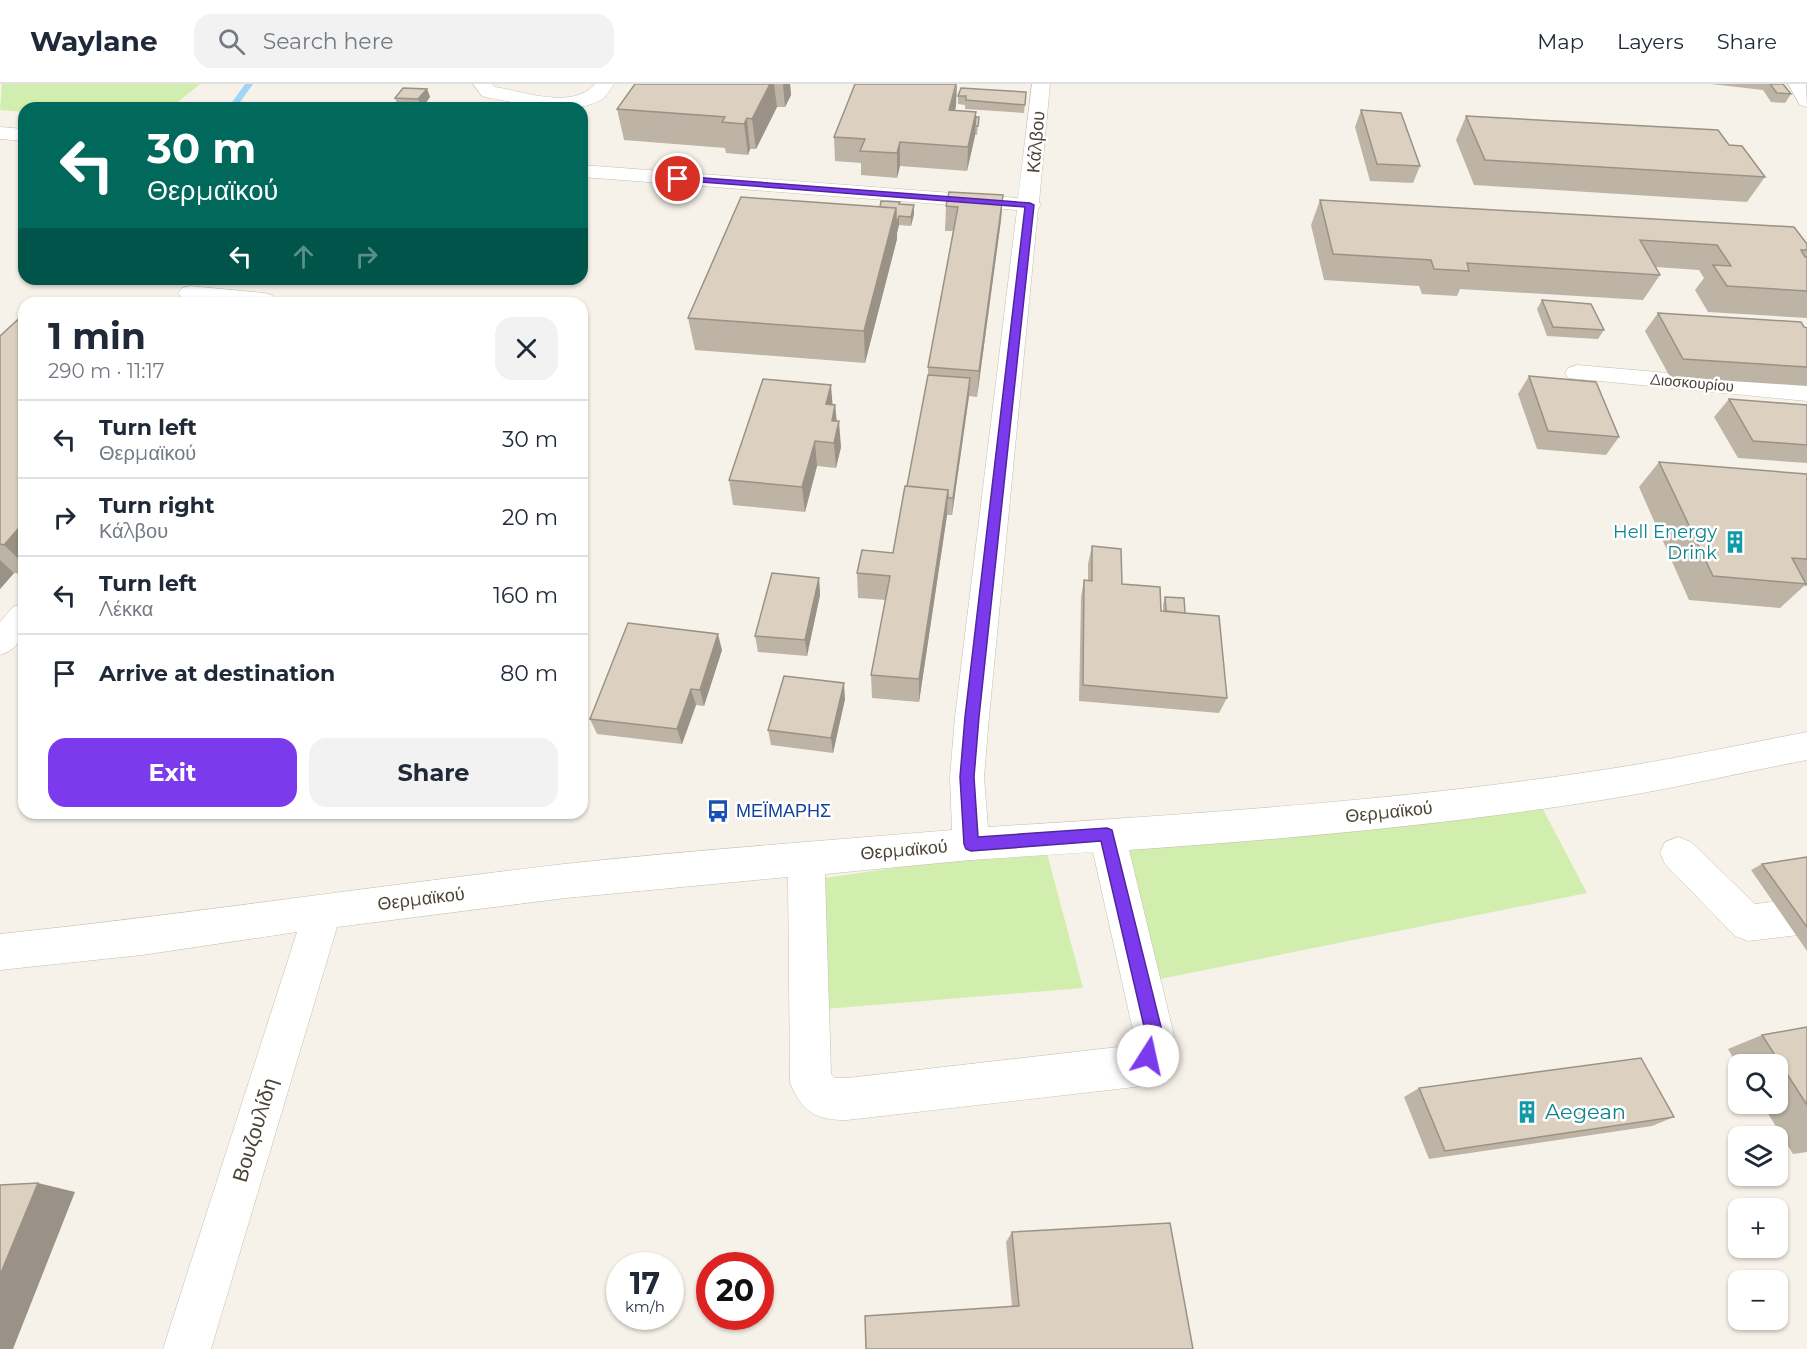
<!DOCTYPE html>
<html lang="en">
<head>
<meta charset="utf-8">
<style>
  :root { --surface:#fff; --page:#f2f2f3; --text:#1f2937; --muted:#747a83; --line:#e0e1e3; --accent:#7c3aed }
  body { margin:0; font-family:Montserrat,sans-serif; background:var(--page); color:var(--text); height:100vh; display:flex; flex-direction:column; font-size:22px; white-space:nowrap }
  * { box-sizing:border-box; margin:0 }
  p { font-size:20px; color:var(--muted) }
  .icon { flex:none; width:33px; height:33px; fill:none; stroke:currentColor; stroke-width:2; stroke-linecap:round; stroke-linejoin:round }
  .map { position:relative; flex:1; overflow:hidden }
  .side { position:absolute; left:18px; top:213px; width:570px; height:522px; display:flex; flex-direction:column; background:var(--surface); border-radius:18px; box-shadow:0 2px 4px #0004 }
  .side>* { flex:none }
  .hud { position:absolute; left:18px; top:18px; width:570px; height:183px; border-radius:18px; box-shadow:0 2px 4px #0004; background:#00695c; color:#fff; overflow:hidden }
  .controls { position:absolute; left:1728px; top:970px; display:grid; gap:12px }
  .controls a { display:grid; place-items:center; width:60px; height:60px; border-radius:12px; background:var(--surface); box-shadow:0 2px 4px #0004; font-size:30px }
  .speed { position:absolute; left:606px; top:1168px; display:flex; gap:12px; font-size:30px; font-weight:700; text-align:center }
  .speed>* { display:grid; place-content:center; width:78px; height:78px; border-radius:50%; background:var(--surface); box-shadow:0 2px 4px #0004; line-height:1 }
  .speed small { font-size:15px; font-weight:400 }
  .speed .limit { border:9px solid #d22; background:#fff; color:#111 }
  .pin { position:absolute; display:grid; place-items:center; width:51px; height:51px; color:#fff; margin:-26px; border:3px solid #fff; border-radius:50%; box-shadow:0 2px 6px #0007 }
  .me { position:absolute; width:66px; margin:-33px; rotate:10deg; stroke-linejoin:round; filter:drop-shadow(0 0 4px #0008) }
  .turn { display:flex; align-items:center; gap:21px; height:126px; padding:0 30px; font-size:27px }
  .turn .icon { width:78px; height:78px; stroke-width:2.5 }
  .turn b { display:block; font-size:42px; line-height:51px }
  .lanes { display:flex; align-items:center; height:57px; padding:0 30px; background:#0003; justify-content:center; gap:30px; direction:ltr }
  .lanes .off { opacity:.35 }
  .round { display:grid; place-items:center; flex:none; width:63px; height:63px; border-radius:18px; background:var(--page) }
  .overview { display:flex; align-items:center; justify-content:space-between; height:102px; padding:0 30px }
  h1 { font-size:36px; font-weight:700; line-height:45px }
  .button { display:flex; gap:12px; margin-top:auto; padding:12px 30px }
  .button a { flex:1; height:69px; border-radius:18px; background:var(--accent); color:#fff; font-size:24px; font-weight:700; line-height:69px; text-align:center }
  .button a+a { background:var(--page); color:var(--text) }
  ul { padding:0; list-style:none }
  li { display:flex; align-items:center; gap:18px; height:78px; padding:0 30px; border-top:2px solid var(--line) }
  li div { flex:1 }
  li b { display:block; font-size:22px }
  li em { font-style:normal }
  header { display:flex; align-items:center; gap:36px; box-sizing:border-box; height:84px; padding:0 30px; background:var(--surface); border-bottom:2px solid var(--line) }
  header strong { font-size:28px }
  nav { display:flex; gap:33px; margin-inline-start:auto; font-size:21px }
  .search { width:420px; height:54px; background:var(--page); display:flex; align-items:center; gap:15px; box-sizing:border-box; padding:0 21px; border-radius:18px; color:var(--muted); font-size:22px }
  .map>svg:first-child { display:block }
  .green { fill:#d2eeae }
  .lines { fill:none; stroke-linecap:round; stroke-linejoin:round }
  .stream { fill:#a0d5f8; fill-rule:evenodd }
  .minor-casing { stroke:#c6bdad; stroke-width:1 }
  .minor { fill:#fff; fill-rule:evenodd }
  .wall { fill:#bdb4a5 }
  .shaded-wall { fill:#9a9286 }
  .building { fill:#dcd1c0; stroke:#9a9286; stroke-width:1.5 }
  .route { fill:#7c3aed; stroke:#51269a; stroke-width:1.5 }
  .labels { text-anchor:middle; stroke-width:5; stroke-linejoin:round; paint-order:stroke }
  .far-street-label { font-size:15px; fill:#4b4336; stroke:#fff }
  .street-label { font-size:18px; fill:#4b4336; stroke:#fff }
  .culture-label { font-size:18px; fill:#0d838f; stroke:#fff; text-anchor:end }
  .transit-label { font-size:18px; fill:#164399; stroke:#fff; text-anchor:start }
  .near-culture-label { font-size:21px; fill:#0d838f; stroke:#fff; text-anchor:start }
  .near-street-label { font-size:21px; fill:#4b4336; stroke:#fff }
</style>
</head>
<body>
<header>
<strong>Waylane</strong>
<div class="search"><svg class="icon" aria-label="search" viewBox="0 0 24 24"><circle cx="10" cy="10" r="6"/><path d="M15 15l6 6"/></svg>Search here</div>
<nav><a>Map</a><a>Layers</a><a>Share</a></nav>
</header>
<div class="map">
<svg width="1807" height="1265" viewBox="0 0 1807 1265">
  <rect width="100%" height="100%" fill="#f6f2e9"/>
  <!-- green -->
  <path class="green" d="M2 0H200L171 24H24V28L0 26Z
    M1537 714 1587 809 1150 897 1126 766Z
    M1045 762 1083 904 813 926 811 796Z"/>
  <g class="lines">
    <!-- stream -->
    <path class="stream" d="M245 0H253L236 24H228Z"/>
    <!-- minor casing -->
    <g class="minor-casing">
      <path id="minor" d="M473 0H492L495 3C525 8 573 26 595 0H614C610 5 605 15 599 17 566 33 523 19 489 14L482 12Z
        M1032 0H1050L1039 118 1041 121 1038 125 989 633 984 693 988 743C1193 730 1398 717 1602 686 1670 676 1739 661 1807 648V676C1739 689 1671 705 1602 716 1445 741 1287 755 1129 766L1174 951 1161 986 1150 997 1135 1003 847 1036C816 1036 803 1029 790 999L788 793 566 814 337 843 211 1265H163L297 848 142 871 0 886V850C188 830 376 802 564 780 693 766 823 757 952 746L950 693 955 633 1017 126 582 93V81L1018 114ZM1093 768 1134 951 1131 959 1127 962 847 994H835L831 990 825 790 971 776Z
        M1788 0H1806L1807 23 1800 21Z
        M0 43 24 45V57L0 55Z
        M190 202 264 209 272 211 278 219H222L182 214 178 209 182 204Z
        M1577 281 1807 301V317L1568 294 1565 289 1568 284Z
        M24 519C24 543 26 563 0 571V538L13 523Z
        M1678 753 1691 758 1755 820 1807 814V850L1748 857 1735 852 1665 780 1660 769 1665 758Z"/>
    </g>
    <!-- minor -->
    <use href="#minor" class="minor"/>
  </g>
  <!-- wall -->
  <path class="wall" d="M635 0H790L791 11 785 23H777L756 65H750L748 71 726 69 725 64 624 56 617 25Z
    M1711 0H1783L1791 10 1785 19 1771 18 1763 6Z
    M427 5 430 13 422 24 398 23 395 14Z
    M1026 8 1024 29 965 25V21L958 20V12Z
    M956 22 955 26 979 33 977 51H975L967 87 900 82 897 94 861 91V79L835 77 834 53Z
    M1361 26 1420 82 1413 99 1370 97 1355 43Z
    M1466 32 1729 61 1765 93 1747 118 1474 101 1456 56Z
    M1003 111 1001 136 977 313 969 312 952 431H947L919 618 872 614 871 591 886 516 858 514 857 489 893 469 907 402 928 291V283L953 147H945L946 122Z
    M1320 116 1807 160V234L1708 228 1695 206 1704 194 1699 186 1656 183 1660 191 1643 216 1460 205 1457 212 1422 210 1419 202 1324 196 1311 141Z
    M900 118V120L914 121V130L911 142 899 141 897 149V155L865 279 695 266 688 234 880 123Z
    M1542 216 1604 246 1598 255 1547 252 1537 225Z
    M1658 229 1807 244V302L1670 293 1645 247Z
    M24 230V490L14 489 0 505V252Z
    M1529 292 1619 353 1606 371 1537 365 1518 310Z
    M1729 315 1807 321V379L1738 374 1714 333Z
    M835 321 837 337 841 363 836 384 817 382 805 428 733 421 729 396Z
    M1659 378 1807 390V502H1804L1780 524 1689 516 1639 403Z
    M1092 462 1122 500 1161 527H1163V521L1165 513 1185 529 1227 614 1219 629 1079 617 1081 513 1084 496 1088 497V480Z
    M819 494 820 511 807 572 758 568 755 552Z
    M722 566 704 622 696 621 682 660 597 650 590 635Z
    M845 615 833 669 771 661 768 646Z
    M1807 773V867L1751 786 1762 780Z
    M1807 943V1068L1793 1070 1762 1020H1778V981H1738V982L1728 965 1762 951Z
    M1419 1004 1674 1033 1652 1042 1429 1075 1404 1013Z
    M1012 1148 1193 1265 1012 1222 1006 1158Z"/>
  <!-- shaded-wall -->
  <path class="shaded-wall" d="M770 0H774L777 23 756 65 752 35Z
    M783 0H790L791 11 785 23Z
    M957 0 956 22 951 40 949 26Z
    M427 5 430 13 422 24 418 15Z
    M976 28 975 52 967 87 968 63Z
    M747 34 750 65 748 71 744 40Z
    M900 58V82L897 94V69Z
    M1003 111 1001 136 977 313 979 287Z
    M914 121V130L911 142V133Z
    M896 124 899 132V141L897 149V155L865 279 864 247Z
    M970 294 969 312 952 431 953 414Z
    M831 301 833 326 826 320Z
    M835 321 837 345 839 337 841 363 836 384 832 337Z
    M815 357 817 382 805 428 802 403Z
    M948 406 947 431 919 618V595Z
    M24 438V480L4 461Z
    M0 476 14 489 0 505Z
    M819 494 820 511 807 572 805 556Z
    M718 550 722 566 704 622 700 606Z
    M844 599 845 615 833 669 831 654Z
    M691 605 696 621 682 660 677 645Z
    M38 1099 75 1108 13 1265H0V1191Z"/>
  <!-- building -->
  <path class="building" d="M635 0H770L752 35 747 34 744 40 722 38 725 33 617 25Z
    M855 0H956L949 26 976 28 968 63 900 58 897 69 860 67 865 55 834 53Z
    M1770 0H1783L1791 10 1777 9Z
    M403 4 427 5 418 15 395 14Z
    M961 4 1026 8 1025 21 966 16V12H958Z
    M1361 26 1401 29 1420 82 1377 80Z
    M1466 32 1718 46 1729 61 1742 62 1765 93 1485 76Z
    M976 33H979L978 42H975Z
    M949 108 1003 111 979 287 928 283 958 123 946 122Z
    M741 113 896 124 864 247 688 234Z
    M1320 116 1794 143 1807 160V166H1801L1805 173H1807V207L1727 202 1713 181 1731 182 1717 161 1640 156 1660 191 1467 179 1469 187 1434 185 1431 176 1333 170Z
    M881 117 900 118 899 120 914 121 911 133 899 132 896 140V124L880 123Z
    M1542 216 1591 220 1604 246 1553 243Z
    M1658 229 1801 238 1804 243 1807 244V283L1683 275Z
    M24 230V438L4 461 0 460V252Z
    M928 291 970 294 953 414H948V406L907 402Z
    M1529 292 1596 298 1619 353 1548 347Z
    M763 295 831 301 826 320 835 321 832 337H839L834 359 815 357 802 403 729 396Z
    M1729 315 1807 321V361L1753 357Z
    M1659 378 1807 390V475L1792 474 1806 500 1713 492Z
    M905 402 948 406 919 595 871 591 890 492 857 489 862 466 893 469Z
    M1092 462 1121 465 1122 500 1160 503 1161 527 1219 532 1227 614 1083 601 1084 496 1092 497Z
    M772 489 819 494 805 556 755 552Z
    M1165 513 1184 514 1185 529 1166 527Z
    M628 539 718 550 700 606 691 605 677 645 590 635Z
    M784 592 844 599 831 654 768 646Z
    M1807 773V843L1762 780Z
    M1807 943V1021L1762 951Z
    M1641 974 1674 1033 1445 1067 1419 1004Z
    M38 1099 0 1191V1101Z
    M1170 1139 1193 1265H866L865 1232 1019 1222 1012 1148Z"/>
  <!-- route -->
  <path class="route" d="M678 92 1030 119 1034 121 979 633 974 693 978 753 1107 744 1112 746 1163 951 1153 978 1148 980 1142 978 1139 972 1146 951 1101 757 971 767 966 765 964 760 960 693 965 633 1025 123 675 96V93Z"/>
  <!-- icons -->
  <defs>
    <g id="building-bare" transform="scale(1.8)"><path d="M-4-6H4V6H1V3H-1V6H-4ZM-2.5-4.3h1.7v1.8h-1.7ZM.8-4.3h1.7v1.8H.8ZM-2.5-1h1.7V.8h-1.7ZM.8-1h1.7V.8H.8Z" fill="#0f9aa8" stroke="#fff" stroke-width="2.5" paint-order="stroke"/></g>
    <g id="bus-bare" transform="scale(1.8)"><path d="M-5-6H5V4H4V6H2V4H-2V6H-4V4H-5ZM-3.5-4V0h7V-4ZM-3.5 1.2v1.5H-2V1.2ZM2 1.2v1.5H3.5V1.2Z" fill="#1a4fb4" stroke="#fff" stroke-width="2.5" paint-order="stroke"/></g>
  </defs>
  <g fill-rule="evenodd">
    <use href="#building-bare" x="1735" y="458"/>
    <use href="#bus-bare" x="718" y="727"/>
    <use href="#building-bare" x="1527" y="1028"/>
  </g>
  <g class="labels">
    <!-- far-street labels -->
    <g class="far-street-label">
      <text transform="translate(1692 299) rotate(5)" y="5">Διοσκουρίου</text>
    </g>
    <!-- street labels -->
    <g class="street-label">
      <text transform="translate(1036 58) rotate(-85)" y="6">Κάλβου</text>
      <text transform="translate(1389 728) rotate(-6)" y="6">Θερμαϊκού</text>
      <text transform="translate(904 766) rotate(-5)" y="6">Θερμαϊκού</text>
      <text transform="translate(421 815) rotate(-7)" y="6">Θερμαϊκού</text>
    </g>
    <!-- culture labels -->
    <g class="culture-label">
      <text x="1717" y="454">Hell Energy<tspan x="1717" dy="21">Drink</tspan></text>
    </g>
    <!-- transit labels -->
    <g class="transit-label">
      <text x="736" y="733">ΜΕΪΜΑΡΗΣ</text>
    </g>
    <!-- near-culture labels -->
    <g class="near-culture-label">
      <text x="1545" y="1035">Aegean</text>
    </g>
    <!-- near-street labels -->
    <g class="near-street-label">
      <text transform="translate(255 1046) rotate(-73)" y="7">Βουζουλίδη</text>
    </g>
  </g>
</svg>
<div class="controls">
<a><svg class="icon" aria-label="search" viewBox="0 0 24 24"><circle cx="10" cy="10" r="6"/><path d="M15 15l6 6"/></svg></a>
<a><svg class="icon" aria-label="layers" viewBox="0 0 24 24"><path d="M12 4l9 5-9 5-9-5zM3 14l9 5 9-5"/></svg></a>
<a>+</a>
<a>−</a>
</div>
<div class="speed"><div>17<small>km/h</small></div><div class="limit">20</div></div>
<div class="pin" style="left:678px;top:95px;background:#d93025"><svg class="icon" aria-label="arrive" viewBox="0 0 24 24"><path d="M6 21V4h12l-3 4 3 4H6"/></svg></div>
<svg class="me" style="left:1148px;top:972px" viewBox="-20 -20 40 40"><circle r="19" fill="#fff"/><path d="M0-13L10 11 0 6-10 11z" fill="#7c3aed"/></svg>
<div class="hud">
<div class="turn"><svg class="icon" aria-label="left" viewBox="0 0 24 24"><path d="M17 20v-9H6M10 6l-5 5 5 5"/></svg><div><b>30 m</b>Θερμαϊκού</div></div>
<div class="lanes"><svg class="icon" aria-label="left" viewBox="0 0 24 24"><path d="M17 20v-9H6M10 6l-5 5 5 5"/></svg><svg class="icon off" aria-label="ahead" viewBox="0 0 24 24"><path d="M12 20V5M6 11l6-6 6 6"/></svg><svg class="icon off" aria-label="right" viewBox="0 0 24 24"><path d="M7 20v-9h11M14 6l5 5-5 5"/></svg></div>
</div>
<section class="side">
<div class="overview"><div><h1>1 min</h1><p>290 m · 11:17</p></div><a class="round"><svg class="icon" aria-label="close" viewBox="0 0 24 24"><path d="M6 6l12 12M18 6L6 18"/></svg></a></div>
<ul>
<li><svg class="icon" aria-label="left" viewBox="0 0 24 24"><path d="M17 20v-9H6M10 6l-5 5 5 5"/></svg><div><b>Turn left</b><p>Θερμαϊκού</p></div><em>30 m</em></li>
<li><svg class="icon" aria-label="right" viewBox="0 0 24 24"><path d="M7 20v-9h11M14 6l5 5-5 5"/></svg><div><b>Turn right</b><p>Κάλβου</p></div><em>20 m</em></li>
<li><svg class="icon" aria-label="left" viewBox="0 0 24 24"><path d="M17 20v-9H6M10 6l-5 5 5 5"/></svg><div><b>Turn left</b><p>Λέκκα</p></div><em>160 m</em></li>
<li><svg class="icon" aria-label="arrive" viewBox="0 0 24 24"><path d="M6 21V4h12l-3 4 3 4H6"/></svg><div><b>Arrive at destination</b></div><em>80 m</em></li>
</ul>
<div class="button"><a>Exit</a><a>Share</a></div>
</section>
</div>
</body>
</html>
